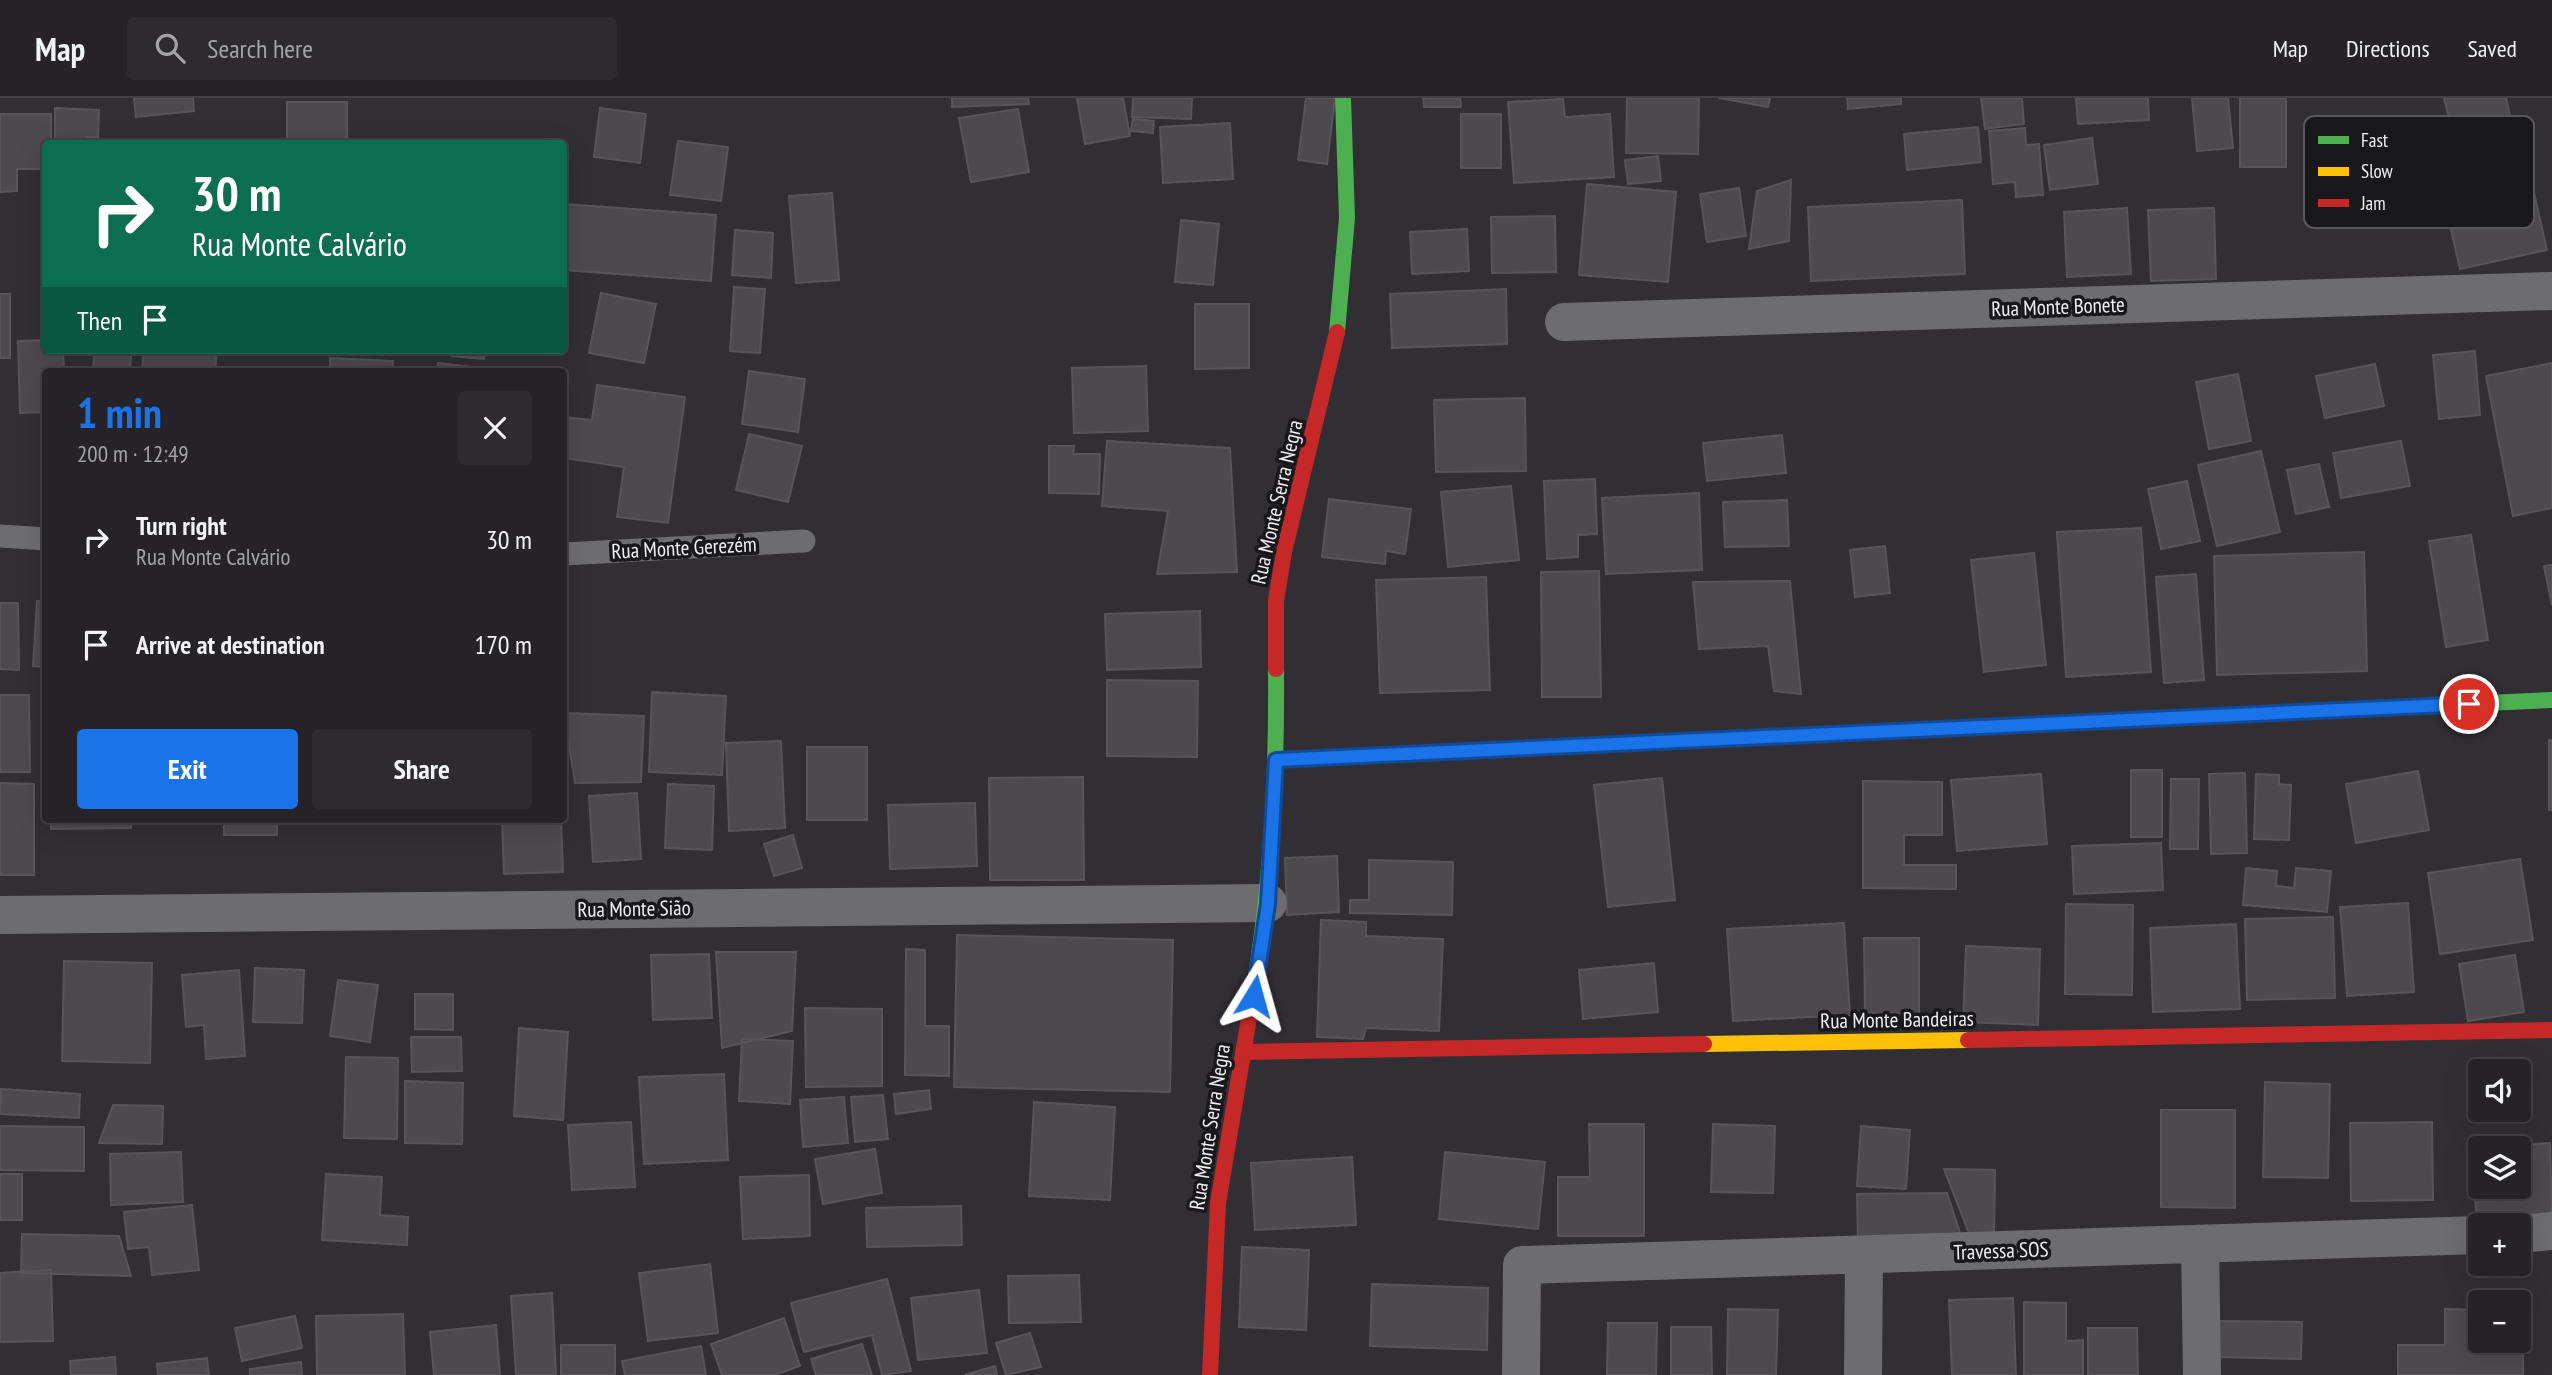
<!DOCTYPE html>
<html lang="en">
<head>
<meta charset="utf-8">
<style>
  :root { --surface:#252327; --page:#2d2b2f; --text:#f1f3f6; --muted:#a3a4a7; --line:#424044; --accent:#1a73e8 }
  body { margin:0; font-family:"PT Sans Narrow",sans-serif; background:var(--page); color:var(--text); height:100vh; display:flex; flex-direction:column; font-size:26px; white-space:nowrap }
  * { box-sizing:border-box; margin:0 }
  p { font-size:23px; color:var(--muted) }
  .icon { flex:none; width:38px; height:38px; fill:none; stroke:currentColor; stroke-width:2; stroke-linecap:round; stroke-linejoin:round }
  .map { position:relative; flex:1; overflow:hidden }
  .sheet { position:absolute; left:42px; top:270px; width:525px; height:455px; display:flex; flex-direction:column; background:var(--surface); border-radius:7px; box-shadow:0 7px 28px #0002,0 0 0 2px var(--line) }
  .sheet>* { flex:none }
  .hud { position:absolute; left:42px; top:42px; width:525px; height:214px; border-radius:7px; box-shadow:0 7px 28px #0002,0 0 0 2px var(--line); background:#0b6e4f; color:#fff; overflow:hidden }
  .buttons { position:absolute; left:2468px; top:961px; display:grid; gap:14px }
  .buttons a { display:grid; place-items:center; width:63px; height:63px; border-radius:7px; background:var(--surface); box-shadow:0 7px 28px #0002,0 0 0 2px var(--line); font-size:35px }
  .pin { position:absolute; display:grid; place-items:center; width:60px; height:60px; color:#fff; margin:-30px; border:4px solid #fff; border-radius:50%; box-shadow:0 2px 7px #0007 }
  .me { position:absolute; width:77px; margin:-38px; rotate:8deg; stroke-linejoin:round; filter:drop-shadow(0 0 5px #0008) }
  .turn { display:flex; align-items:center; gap:24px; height:147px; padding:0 35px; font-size:32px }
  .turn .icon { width:91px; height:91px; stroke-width:2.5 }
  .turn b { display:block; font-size:49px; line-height:60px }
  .then { display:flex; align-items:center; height:66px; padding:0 35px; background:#0003; gap:14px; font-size:26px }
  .round { display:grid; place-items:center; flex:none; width:74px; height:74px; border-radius:7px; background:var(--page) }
  .head { display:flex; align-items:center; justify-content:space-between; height:119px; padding:0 35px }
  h1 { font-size:42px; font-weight:700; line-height:52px; color:var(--accent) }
  .action { display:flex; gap:14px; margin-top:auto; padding:14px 35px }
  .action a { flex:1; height:80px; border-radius:7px; background:var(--accent); color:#fff; font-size:28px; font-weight:700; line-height:80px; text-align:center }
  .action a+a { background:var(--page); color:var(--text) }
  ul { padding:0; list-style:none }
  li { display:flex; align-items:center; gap:21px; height:105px; padding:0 35px }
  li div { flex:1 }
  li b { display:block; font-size:26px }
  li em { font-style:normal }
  header { display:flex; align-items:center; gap:42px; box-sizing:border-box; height:98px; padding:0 35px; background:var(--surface); border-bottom:2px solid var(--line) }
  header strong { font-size:33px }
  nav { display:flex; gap:38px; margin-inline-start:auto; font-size:24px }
  .search { width:490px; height:63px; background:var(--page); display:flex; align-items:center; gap:18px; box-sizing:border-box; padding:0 24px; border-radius:7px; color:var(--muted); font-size:26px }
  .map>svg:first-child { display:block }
  .building { fill:#4c4a4d; stroke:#575559; stroke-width:2 }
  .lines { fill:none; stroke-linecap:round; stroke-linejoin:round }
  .lane { stroke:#6d6c6f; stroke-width:23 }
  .street { stroke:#6d6c6f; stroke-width:38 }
  .fast { stroke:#4caf50; stroke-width:16 }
  .slow { stroke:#ffc107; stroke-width:16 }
  .jam { stroke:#c62828; stroke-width:16 }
  .route-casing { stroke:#114b97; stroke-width:18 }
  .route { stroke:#1a73e8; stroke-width:12 }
  .labels { text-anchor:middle; stroke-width:7; stroke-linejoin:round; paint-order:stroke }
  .street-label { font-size:21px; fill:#f1eff4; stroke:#18171a }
  .key { fill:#18171a; stroke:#59585b; stroke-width:2 }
  .key-label { font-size:19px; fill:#f1eff4 }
</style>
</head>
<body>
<header>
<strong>Map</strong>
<div class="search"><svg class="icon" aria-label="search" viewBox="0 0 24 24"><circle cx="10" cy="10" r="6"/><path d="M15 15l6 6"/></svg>Search here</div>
<nav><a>Map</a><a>Directions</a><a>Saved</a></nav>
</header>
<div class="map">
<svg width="2552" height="1277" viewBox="0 0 2552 1277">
  <rect width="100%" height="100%" fill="#312f34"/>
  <!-- building -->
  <path class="building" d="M134 0H193L194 13 136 19Z
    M952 0H1028L1029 6 952 9Z
    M1077 0H1123L1130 38 1085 46Z
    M1133 0H1192L1191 21 1132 19Z
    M1306 0H1335L1327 66 1298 62Z
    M1423 0H1460L1461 9H1424Z
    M1627 0H1699L1698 56 1626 55Z
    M1719 0H1770L1768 9Z
    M1847 0H1901V6L1848 11Z
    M1981 0H2022L2024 26 1985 31Z
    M2076 0H2148L2149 22 2078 26Z
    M2192 0H2228L2233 50 2197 53Z
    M2240 0H2286V69H2240Z
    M2444 0H2506L2515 40 2457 54Z
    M1563 1 1565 19 1610 16 1614 79 1514 85 1508 4Z
    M287 4H347V46H287Z
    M55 10 99 12 98 39H86L85 46H55Z
    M600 10 646 16 640 65 594 59Z
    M1018 11 1029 74 971 84 959 20Z
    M0 16H51V46H46V71H17V93L0 94Z
    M1461 16H1501V70H1461Z
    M1133 21 1154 23 1153 35 1131 33Z
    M1230 25 1233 81 1163 85 1160 29Z
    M1978 29 1981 64 1907 72 1904 36Z
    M2025 30 2026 47 2039 46 2043 97 2016 99 2015 84 1993 86 1989 33Z
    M2092 40 2098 86 2050 92 2044 47Z
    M678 43 728 49 721 103 670 97Z
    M1658 58 1661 83 1628 86 1625 62Z
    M2529 73 2547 152 2460 171 2442 93Z
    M1791 82 1789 143 1749 151 1757 93Z
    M1587 86 1676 94 1668 184 1579 177Z
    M1739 90 1746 138 1707 144 1700 96Z
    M832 95 839 182 796 185 789 98Z
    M1962 102 1965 176 1811 183 1808 109Z
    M564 106 716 117 711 183 564 172Z
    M2127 110 2131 176 2067 179 2064 114Z
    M2214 110 2216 181 2151 183 2148 112Z
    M1555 118 1556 174 1492 175 1491 119Z
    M1181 122 1219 126 1213 187 1175 184Z
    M1467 131 1469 173 1412 176 1410 134Z
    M735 132 773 135 771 180 732 177Z
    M734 189 765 191 760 255 730 253Z
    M1506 191 1507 246 1392 250 1390 196Z
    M601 195 656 206 644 265 589 255Z
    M0 196H10V260H0Z
    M1195 206H1249V270L1195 271Z
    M46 242V252H63L64 273H46V314L20 315 18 243Z
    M144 252H217L215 273H142Z
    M452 252H485L484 261 452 258Z
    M2475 253 2480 317 2439 321 2433 257Z
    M94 256 131 257 130 273H93Z
    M330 260 393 263 392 273H330Z
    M438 265 488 271V273H437Z
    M2552 265V410L2513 418 2486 278Z
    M2375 266 2384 308 2325 320 2316 278Z
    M1146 268 1148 333 1074 335 1072 270Z
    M749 273 805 281 798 334 742 326Z
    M2238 276 2251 343 2209 351 2196 284Z
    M597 287 685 299 668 425 617 419 624 369 564 360V319L592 322Z
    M1525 300 1526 373 1436 374 1434 302Z
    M749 336 802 348 788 404 736 392Z
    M1782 337 1786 375 1707 383 1703 345Z
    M1107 343 1230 350 1237 474 1157 476 1168 413 1102 408Z
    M2401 343 2410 388 2341 400 2333 355Z
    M1049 348H1074L1073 356H1100L1099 396 1049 395Z
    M2261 353 2280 434 2217 448 2198 367Z
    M2319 366 2329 409 2296 416 2287 372Z
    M1595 381 1597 436 1578 437V459L1547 461 1544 383Z
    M2187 383 2200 443 2161 451 2148 391Z
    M1511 388 1519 462 1448 469 1441 394Z
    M1699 395 1702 472 1606 476 1602 400Z
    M1329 401 1411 411 1405 456 1386 453 1385 466 1322 459Z
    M1787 402 1789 448 1725 449 1723 404Z
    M2141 430 2151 574 2066 579 2057 434Z
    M2471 437 2488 542 2446 549 2429 443Z
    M1885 448 1890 495 1855 499 1850 452Z
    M2364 454 2367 573 2217 577 2214 458Z
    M2034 455 2046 567 1984 574 1971 462Z
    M2552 467V507L2544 468Z
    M1599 473 1601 599H1542L1541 474Z
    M2196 476 2204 582 2164 585 2156 479Z
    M1486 479 1490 592 1380 595 1376 482Z
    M1790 483 1801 596 1774 593 1768 548 1699 551 1693 484Z
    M37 503 46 504V569L33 568Z
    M0 505H18L19 572 0 571Z
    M1200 513 1201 569 1107 572 1105 516Z
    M1107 582 1198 583 1197 659 1107 658Z
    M652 594 726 598 722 677 649 674Z
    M0 597H29L30 674H0Z
    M564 615 644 618 641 684 575 685Z
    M2549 642H2552V712H2549Z
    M781 643 785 730 729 733 726 645Z
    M807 649H867V722H807Z
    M2131 672H2162V739H2131Z
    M2418 673 2429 732 2356 745 2346 686Z
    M2245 675 2247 755 2211 756 2209 676Z
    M2041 676 2047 746 1957 753 1951 682Z
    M2256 676 2279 677V686L2291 687 2289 742 2254 741Z
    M1083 679 1084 782H990L989 680Z
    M1662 680 1675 802 1608 809 1594 687Z
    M2171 681H2199L2198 751H2170Z
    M1863 683 1942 684V737H1904V767H1956V791L1863 790Z
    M0 685 34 686V777H0Z
    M668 686 714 688 712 752 665 750Z
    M637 695 641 761 593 764 589 698Z
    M975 705 977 768 890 771 888 707Z
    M51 721H131V730L51 731Z
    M224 721H277V737H224Z
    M502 721H561L563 774 504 776Z
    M793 737 802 770 774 778 764 746Z
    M2161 745 2163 792 2074 796 2072 748Z
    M1337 758 1339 814 1287 817 1285 760Z
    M2520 761 2533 842 2440 856 2428 775Z
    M1369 762 1453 764 1452 817 1350 815V802H1369Z
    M2246 770 2277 773 2276 788 2294 790 2296 770 2331 773 2327 814 2243 807Z
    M2408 805 2414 894 2347 898 2340 809Z
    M2066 806 2133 807 2132 897 2065 896Z
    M2333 819 2335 900 2247 902 2245 821Z
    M1321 822 1366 824V838L1443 841 1439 933 1366 930 1363 941 1317 939Z
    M1844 825 1850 917 1733 923 1727 831Z
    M2236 826 2240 911 2153 914 2150 830Z
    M957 837 1173 842 1170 994 954 989Z
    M1864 840H1919V915H1865Z
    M1966 848 2040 851 2038 927 1963 924Z
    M906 851 925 852V928H949V978L905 977Z
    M716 854H796L792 933 722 950Z
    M709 856 712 920 653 922 651 857Z
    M2515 857 2524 914 2468 923 2459 866Z
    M64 863 152 865 150 965 62 963Z
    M1654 865 1658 914 1583 921 1579 872Z
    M255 870 304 872 302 925 253 924Z
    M239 872 245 958 206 961 204 927 186 929 182 877Z
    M338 882 378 887 370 944 330 938Z
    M415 896H453V932L415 931Z
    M805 910 882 911V988L806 989Z
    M519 930 568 934 563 1022 514 1018Z
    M411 939H461L462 973 412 974Z
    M742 941 793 943 790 1006 739 1003Z
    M346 959 398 960 397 1041 344 1040Z
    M724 976 728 1062 644 1066 639 979Z
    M405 983 463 985 462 1046 405 1045Z
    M2265 984 2330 986 2328 1080 2263 1079Z
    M1 991 80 996 79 1020 0 1016Z
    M929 992 931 1011 896 1016 894 996Z
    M883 997 888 1041 855 1044 851 999Z
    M844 999 848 1045 803 1049 800 1002Z
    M1034 1004 1115 1009 1110 1102 1029 1098Z
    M113 1007 163 1008 162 1046 99 1045Z
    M2161 1012H2235V1110L2161 1109Z
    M631 1024 635 1089 572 1092 568 1027Z
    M2432 1024 2433 1102 2351 1103 2350 1025Z
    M1589 1026H1644V1138H1558V1079H1590Z
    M1713 1026 1775 1028 1773 1095 1711 1094Z
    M0 1028 84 1029V1073L0 1072Z
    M1861 1028 1910 1032 1906 1091 1857 1088Z
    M2550 1045 2552 1121 2477 1126 2472 1051 2480 1050V1088H2518V1050H2481Z
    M875 1051 882 1095 823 1106 815 1061Z
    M181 1054 183 1104 111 1107 110 1056Z
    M1445 1054 1545 1064 1538 1131 1439 1121Z
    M1352 1059 1356 1127 1255 1132 1251 1065Z
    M1944 1071 1995 1072 1994 1138H1970Z
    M0 1076H22V1122H0Z
    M326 1076 382 1079 380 1117 408 1119 407 1147 322 1142Z
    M809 1077 810 1138 743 1141 740 1079Z
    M1947 1095 1962 1141 1858 1142 1857 1096Z
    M192 1107 199 1172 152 1177 149 1149 128 1151 124 1114Z
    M961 1108 962 1147 867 1149 866 1110Z
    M22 1136 119 1138 131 1178 21 1175Z
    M1242 1149 1309 1152 1306 1232 1239 1229Z
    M710 1166 718 1235 648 1243 639 1175Z
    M51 1172 53 1243 0 1244V1175Z
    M1079 1177 1081 1224 1009 1225 1008 1178Z
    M887 1181 911 1273 882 1277 872 1237 804 1254 791 1205Z
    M1372 1186 1488 1190 1487 1252 1370 1248Z
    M979 1192 987 1255 918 1262 911 1200Z
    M552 1195 556 1277H516L511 1198Z
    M2013 1200 2016 1277H1952L1949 1202Z
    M2024 1204 2066 1205V1243L2083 1242V1277H2024Z
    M1728 1211 1778 1212 1776 1277H1727Z
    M2445 1211 2480 1212V1242H2518V1212H2523V1277H2398V1247H2445Z
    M403 1216 405 1277H317L316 1218Z
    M295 1218 302 1250 242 1263 235 1230Z
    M784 1220 800 1268 775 1277H722L711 1246Z
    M2216 1223 2302 1224 2301 1261 2215 1259Z
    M1608 1225H1657L1656 1277H1607Z
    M496 1227 500 1277H434L430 1234Z
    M1671 1229H1711L1712 1277H1671Z
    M2088 1230H2137L2138 1277H2088Z
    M1030 1235 1041 1269 1006 1277 996 1245Z
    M862 1246 872 1277H816L811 1261Z
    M561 1247H615V1277H561Z
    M701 1248 706 1277H625L622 1263Z
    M115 1259 116 1277H71L70 1263Z
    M207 1260 209 1277H158L157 1266Z
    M301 1264 302 1277H250V1271Z
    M995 1268 997 1277H965Z"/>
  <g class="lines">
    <!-- lane -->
    <path class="lane" d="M0 438 46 441
      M564 456 804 443"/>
    <!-- street -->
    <path class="street" d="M1564 224 2552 193
      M0 817 1268 805
      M2518 1136 2552 1133
      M2200 1146 2202 1277
      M1521 1277 1522 1167 2480 1137
      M1863 1277 1864 1157"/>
    <!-- fast -->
    <path class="fast" d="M1337 234 1347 120 1343 0
      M2270 615 2552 602
      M1657 644 1983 629
      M1255 884C1272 780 1277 676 1276 571"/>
    <!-- slow -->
    <path class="slow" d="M1277 662 1657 644
      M1704 946 1968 942"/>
    <!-- jam -->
    <path class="jam" d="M1276 571V503L1284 454 1337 234
      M1983 629 2270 615
      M1968 942 2552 932
      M1243 954 1704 946
      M1210 1277 1218 1105 1255 884"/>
  </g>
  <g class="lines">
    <!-- route casing -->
    <g class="route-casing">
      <path id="route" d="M1254 898 1268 806 1276 662 2469 606"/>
    </g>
    <!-- route -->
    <use href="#route" class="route"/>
  </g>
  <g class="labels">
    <!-- street labels -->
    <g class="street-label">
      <text transform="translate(2058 209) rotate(-2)" y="7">Rua Monte Bonete</text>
      <text transform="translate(1277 404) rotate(-77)" y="7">Rua Monte Serra Negra</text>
      <text transform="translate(684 450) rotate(-3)" y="7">Rua Monte Gerezém</text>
      <text transform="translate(634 811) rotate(-1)" y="7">Rua Monte Sião</text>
      <text transform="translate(1897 922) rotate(-1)" y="7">Rua Monte Bandeiras</text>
      <text transform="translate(1210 1029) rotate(-81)" y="7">Rua Monte Serra Negra</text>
      <text transform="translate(2001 1153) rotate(-2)" y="7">Travessa SOS</text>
    </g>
  </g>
  <!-- legend -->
  <rect x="2304" y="18" width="230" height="112" rx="10" class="key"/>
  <rect x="2318" y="38" width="31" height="8" fill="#4caf50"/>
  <rect x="2318" y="69" width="31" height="9" fill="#ffc107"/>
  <rect x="2318" y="101" width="31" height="8" fill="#c62828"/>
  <g class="key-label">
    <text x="2361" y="49">Fast</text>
    <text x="2361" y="80">Slow</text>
    <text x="2361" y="112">Jam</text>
  </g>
</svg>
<div class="buttons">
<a><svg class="icon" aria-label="sound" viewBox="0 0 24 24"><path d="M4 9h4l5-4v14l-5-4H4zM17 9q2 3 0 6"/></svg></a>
<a><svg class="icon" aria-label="layers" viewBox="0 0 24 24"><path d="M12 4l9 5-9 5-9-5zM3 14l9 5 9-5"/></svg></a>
<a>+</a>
<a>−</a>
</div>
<div class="pin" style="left:2469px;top:606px;background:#d93025"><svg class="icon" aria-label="arrive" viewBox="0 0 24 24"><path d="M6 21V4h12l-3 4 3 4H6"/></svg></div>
<svg class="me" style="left:1254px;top:898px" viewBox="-20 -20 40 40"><path d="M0-17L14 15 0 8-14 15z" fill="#1a73e8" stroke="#fff" stroke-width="4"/></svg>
<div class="hud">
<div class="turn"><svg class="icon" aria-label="right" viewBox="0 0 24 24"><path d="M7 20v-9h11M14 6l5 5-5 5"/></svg><div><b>30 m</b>Rua Monte Calvário</div></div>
<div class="then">Then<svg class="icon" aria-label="arrive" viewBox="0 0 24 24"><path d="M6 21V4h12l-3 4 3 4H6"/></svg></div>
</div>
<section class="sheet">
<div class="head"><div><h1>1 min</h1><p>200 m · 12:49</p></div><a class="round"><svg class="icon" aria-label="close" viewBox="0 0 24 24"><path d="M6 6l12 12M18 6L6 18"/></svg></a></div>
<ul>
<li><svg class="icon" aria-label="right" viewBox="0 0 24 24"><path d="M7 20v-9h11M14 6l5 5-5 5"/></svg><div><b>Turn right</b><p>Rua Monte Calvário</p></div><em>30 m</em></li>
<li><svg class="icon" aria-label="arrive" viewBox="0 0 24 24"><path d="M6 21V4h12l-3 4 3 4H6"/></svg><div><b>Arrive at destination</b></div><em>170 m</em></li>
</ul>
<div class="action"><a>Exit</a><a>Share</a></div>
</section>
</div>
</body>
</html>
